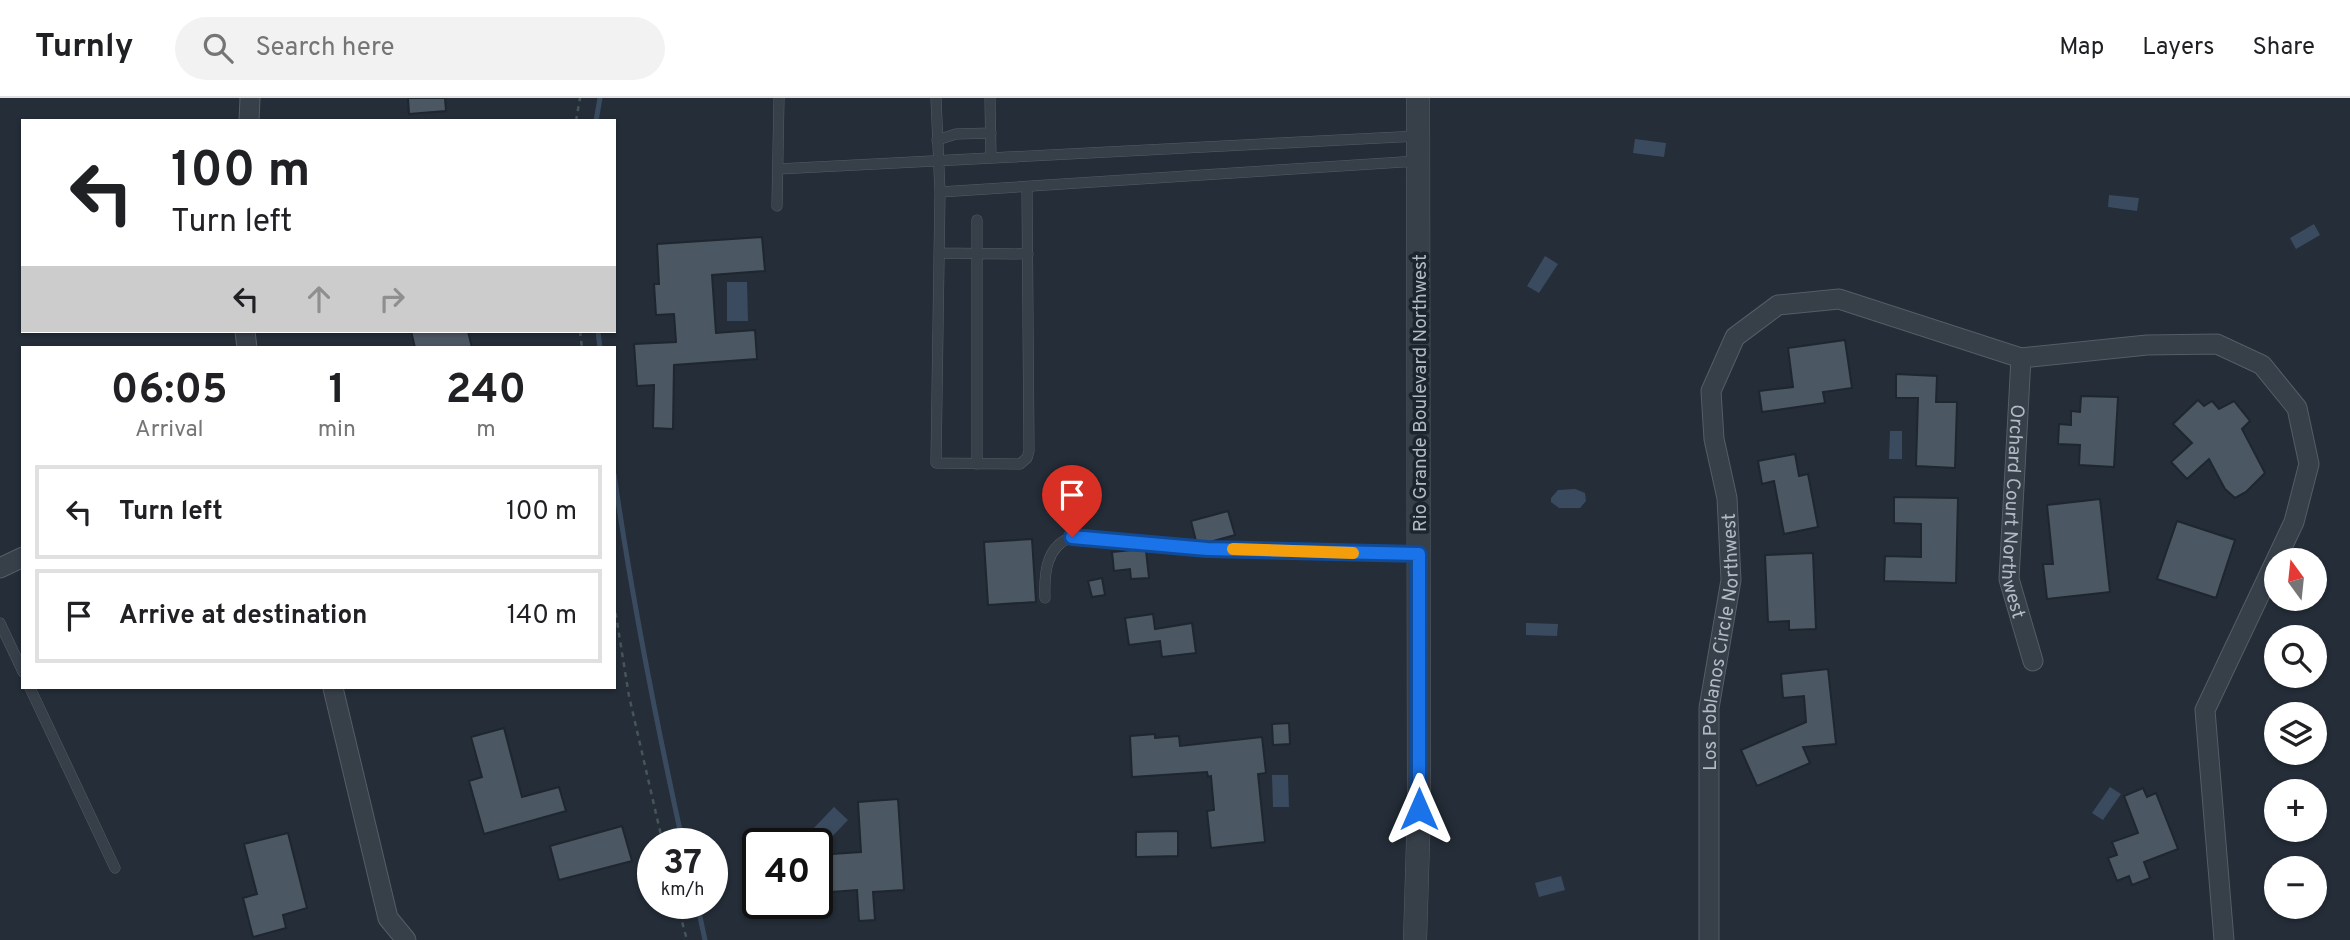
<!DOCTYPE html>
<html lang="en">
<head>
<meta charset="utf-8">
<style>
  :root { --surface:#fff; --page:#f2f2f2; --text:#202124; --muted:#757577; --line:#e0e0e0 }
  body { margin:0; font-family:Overpass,sans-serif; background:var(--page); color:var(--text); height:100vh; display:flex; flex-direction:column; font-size:26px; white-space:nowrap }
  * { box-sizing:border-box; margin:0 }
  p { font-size:23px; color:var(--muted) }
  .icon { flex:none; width:38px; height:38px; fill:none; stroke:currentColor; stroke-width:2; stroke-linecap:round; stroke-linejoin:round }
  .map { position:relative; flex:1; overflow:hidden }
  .side { position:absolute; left:21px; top:248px; width:595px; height:343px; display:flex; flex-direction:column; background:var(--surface); border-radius:0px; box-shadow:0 2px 5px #0004 }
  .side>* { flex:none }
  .top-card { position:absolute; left:21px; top:21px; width:595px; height:214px; border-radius:0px; box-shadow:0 2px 5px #0004; background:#fff; color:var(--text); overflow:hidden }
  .needle { width:46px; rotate:345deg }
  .buttons { position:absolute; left:2264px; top:450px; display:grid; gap:14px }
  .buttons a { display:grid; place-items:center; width:63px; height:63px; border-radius:50%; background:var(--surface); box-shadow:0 2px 5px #0004; font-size:35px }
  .speed { position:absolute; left:637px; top:730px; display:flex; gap:14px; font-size:35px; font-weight:700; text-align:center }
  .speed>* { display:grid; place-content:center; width:91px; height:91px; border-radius:50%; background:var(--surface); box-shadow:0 2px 5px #0004; line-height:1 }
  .speed small { font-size:18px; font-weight:400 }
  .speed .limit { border:4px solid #111; border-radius:10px; background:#fff; color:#111 }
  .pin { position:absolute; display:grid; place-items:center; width:60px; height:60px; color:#fff; margin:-72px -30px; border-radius:50% 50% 50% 0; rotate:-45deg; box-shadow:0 0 7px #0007 }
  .pin .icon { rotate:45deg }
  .me { position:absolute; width:77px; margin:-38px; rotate:0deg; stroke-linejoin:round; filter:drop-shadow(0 0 5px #0008) }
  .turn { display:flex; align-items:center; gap:24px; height:147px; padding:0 35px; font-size:32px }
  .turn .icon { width:91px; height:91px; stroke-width:2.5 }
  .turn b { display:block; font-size:49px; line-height:60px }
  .lanes { display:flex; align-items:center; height:66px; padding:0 35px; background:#0003; justify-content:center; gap:35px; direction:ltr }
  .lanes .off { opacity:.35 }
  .eta { display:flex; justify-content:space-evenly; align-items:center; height:119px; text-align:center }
  .eta b { font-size:42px; font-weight:700; line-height:49px }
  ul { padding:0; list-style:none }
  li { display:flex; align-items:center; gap:21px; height:94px; margin:0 14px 10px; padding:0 21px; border:4px solid var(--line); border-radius:0px }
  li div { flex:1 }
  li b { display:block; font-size:26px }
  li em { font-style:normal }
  header { display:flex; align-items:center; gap:42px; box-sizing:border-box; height:98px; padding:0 35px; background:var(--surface); border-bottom:2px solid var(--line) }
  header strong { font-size:33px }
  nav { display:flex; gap:38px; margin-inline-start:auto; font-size:24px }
  .search { width:490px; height:63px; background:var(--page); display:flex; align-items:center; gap:18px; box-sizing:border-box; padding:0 24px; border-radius:38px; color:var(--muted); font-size:26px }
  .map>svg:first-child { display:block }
  .water { fill:#3a4b60 }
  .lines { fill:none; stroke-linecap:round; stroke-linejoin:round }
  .stream { stroke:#3a4b60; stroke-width:5 }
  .building { fill:#4c5764; stroke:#1e262f; stroke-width:2 }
  .service-casing { stroke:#555d66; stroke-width:11 }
  .minor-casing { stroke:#555d66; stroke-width:21 }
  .tertiary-casing { stroke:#555d66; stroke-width:24 }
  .path { stroke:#455659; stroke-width:2.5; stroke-dasharray:5 5; stroke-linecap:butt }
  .service { stroke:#373f49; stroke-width:10 }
  .minor { stroke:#373f49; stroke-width:19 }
  .tertiary { stroke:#373f49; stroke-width:23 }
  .route-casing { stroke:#114b97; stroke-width:18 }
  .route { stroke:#1a73e8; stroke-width:12 }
  .slow { stroke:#f59e0b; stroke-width:12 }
  .labels { text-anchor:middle; stroke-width:7; stroke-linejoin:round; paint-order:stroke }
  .street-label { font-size:19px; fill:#b2bac5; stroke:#1c242d }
</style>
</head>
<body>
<header>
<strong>Turnly</strong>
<div class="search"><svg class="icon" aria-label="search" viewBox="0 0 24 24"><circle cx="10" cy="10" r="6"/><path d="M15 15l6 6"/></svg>Search here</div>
<nav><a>Map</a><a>Layers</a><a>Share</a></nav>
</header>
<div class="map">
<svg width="2350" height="842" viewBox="0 0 2350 842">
  <rect width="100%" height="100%" fill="#242d38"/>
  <!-- water -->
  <path class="water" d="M1635 41 1666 45 1664 59 1633 55Z
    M2109 97 2139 100 2137 113 2108 109Z
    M2314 126 2320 137 2296 151 2290 140Z
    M1545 158 1558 166 1539 195 1527 188Z
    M727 184H747L748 223H727Z
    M1890 333H1902V361H1889Z
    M1575 391 1585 395 1586 403 1580 410H1559L1551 404V400L1558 392Z
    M1526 525 1558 526 1557 538 1526 537Z
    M1272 677H1288L1289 709H1273Z
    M2110 689 2121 696 2103 722 2092 715Z
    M834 709 848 722 824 747 810 734Z
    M1561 778 1565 792 1539 799 1535 785Z"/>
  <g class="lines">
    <!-- stream -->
    <path class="stream" d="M596 23 600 0
      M598 233 600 250
      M614 376C632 501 656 623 683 746
      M697 805 705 842"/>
  </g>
  <!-- building -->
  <path class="building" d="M408 0H445L446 13 409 16Z
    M762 139 765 173 712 177 716 235 755 232 757 261 674 267 673 331 653 330 654 287 637 288 634 246 676 244 674 216 656 217 654 186H659L657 146Z
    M411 233H468L472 250H415Z
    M1845 242 1852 290 1823 294 1825 305 1762 314 1759 293 1793 289 1788 250Z
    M1896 276 1937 278 1936 304H1957L1955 370 1916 368 1918 300H1896Z
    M2081 298 2118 299 2114 369 2079 367 2080 347 2058 346 2059 326 2071 327V313L2080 314Z
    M2198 302 2204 308 2212 303 2219 311 2234 303 2250 323 2242 331 2265 375 2246 394 2235 400 2225 391 2209 361 2187 381 2171 364 2192 345 2173 326Z
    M1795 356 1799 378 1808 376 1818 429 1784 436 1774 383 1762 386 1758 363Z
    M1894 399 1958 400 1956 485 1884 483 1885 458 1921 459V426L1894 425Z
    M2100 401 2110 494 2047 501 2043 466H2053L2047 407Z
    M1228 413 1235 437 1210 444 1196 443 1191 423Z
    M2177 423 2235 442 2216 500 2157 481Z
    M1032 441 1036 504 988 507 984 444Z
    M1132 452 1146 453 1149 480 1131 481 1130 471 1114 473 1112 454Z
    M1813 455 1816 531 1789 532V523L1768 524 1765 457Z
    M1102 480 1105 497 1092 499 1088 483Z
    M1153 516 1155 531 1192 525 1196 555 1162 559 1160 543 1129 547 1125 520Z
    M1828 571 1836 646 1803 649 1810 665 1757 688 1741 652 1806 624 1804 598 1783 600 1781 576Z
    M1289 625 1290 646 1273 647 1272 626Z
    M504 630 522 699 559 689 566 713 484 736 469 683 482 679 471 639Z
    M1155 636V640L1179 638 1180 648 1262 639 1266 675 1258 676 1265 744 1211 750 1207 713 1214 712 1211 678 1208 679 1207 674 1132 679 1130 638Z
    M2143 690 2147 699 2156 695 2178 751 2144 764 2150 780 2132 787 2129 778 2117 783 2108 760 2117 757 2112 744 2138 735 2124 698Z
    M898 701 904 792 873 794 875 822 859 823 857 792 817 795V757L861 754 858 704Z
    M622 728 632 763 559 782 550 748Z
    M1178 733V758L1136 759V734Z
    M288 735 307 810 283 817 286 830 253 839 243 800 257 796 244 746Z"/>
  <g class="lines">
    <!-- service casing -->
    <g class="service-casing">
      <path id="service" d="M936 0 940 94 936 365 1020 366 1027 360 1029 353 1027 90
        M990 0 991 59
        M937 42 956 36 991 35
        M778 71 1418 38
        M940 94 1418 63
        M777 108 779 0
        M977 122V366
        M939 155 1028 156
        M1045 500C1044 475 1046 448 1072 439L1207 451 1419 456
        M0 525 23 574
        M30 590 115 770"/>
    </g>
    <!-- minor casing -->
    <g class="minor-casing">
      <g id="minor">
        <path d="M249 23 250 0"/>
        <path d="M245 233 247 250"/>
        <path id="s1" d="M2021 260 2009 481 2033 563"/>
        <path d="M0 470 23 459"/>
        <path d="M333 590 388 820 406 842"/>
        <path id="s2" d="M1709 842V610L1731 482 1727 400 1714 341 1711 293 1735 239 1778 207 1839 201 2021 260 2147 247 2217 246 2262 267 2297 310 2309 366 2294 424 2205 612 2224 842"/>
      </g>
    </g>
    <!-- tertiary casing -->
    <g class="tertiary-casing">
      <path id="tertiary" d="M1415 842 1419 711 1418 0"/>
    </g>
    <!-- path -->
    <path class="path" d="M576 23 580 0
      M580 233 582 250
      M614 505 629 598 663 746
      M677 805 687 842"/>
    <!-- service -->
    <use href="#service" class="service"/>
    <!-- minor -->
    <use href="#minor" class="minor"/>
    <!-- tertiary -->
    <use href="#tertiary" class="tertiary"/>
  </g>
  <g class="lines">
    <!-- route casing -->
    <g class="route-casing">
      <path id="route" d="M1072 439 1207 451 1419 456V711"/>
    </g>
    <!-- route -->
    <use href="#route" class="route"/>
    <!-- slow -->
    <path class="slow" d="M1233 451 1353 455"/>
  </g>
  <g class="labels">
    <!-- street labels -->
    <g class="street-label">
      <text transform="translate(1419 295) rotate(-90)" y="7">Rio Grande Boulevard Northwest</text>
      <text dy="7" stroke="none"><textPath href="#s1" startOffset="154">Orchard Court Northwest</textPath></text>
      <text dy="7" stroke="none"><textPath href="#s2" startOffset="299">Los Poblanos Circle Northwest</textPath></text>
    </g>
  </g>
</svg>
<div class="buttons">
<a><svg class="needle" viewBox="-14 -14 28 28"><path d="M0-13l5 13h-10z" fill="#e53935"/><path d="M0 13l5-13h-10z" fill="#757577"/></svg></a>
<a><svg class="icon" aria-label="search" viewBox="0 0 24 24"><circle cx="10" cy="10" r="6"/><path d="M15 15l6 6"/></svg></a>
<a><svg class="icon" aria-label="layers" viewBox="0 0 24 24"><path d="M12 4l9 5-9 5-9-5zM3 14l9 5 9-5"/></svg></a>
<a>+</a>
<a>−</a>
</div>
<div class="speed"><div>37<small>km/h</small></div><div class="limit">40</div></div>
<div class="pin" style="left:1072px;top:439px;background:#d93025"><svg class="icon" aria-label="arrive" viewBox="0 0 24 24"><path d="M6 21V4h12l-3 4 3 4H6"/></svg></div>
<svg class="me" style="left:1419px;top:711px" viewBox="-20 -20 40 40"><path d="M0-17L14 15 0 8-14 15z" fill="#1a73e8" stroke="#fff" stroke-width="4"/></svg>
<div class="top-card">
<div class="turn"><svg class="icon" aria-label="left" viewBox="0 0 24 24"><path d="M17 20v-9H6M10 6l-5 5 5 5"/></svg><div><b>100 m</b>Turn left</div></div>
<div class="lanes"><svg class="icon" aria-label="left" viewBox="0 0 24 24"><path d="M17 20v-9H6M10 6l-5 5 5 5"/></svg><svg class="icon off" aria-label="ahead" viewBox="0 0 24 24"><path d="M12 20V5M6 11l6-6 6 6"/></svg><svg class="icon off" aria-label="right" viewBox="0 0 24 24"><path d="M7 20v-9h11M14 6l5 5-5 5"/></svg></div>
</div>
<section class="side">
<div class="eta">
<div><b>06:05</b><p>Arrival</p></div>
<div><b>1</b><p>min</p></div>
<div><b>240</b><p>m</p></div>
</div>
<ul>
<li><svg class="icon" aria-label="left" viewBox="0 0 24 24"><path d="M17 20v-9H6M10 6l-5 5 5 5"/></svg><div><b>Turn left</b></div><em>100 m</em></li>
<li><svg class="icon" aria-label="arrive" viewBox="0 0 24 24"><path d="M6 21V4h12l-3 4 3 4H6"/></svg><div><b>Arrive at destination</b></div><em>140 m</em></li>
</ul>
</section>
</div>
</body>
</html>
